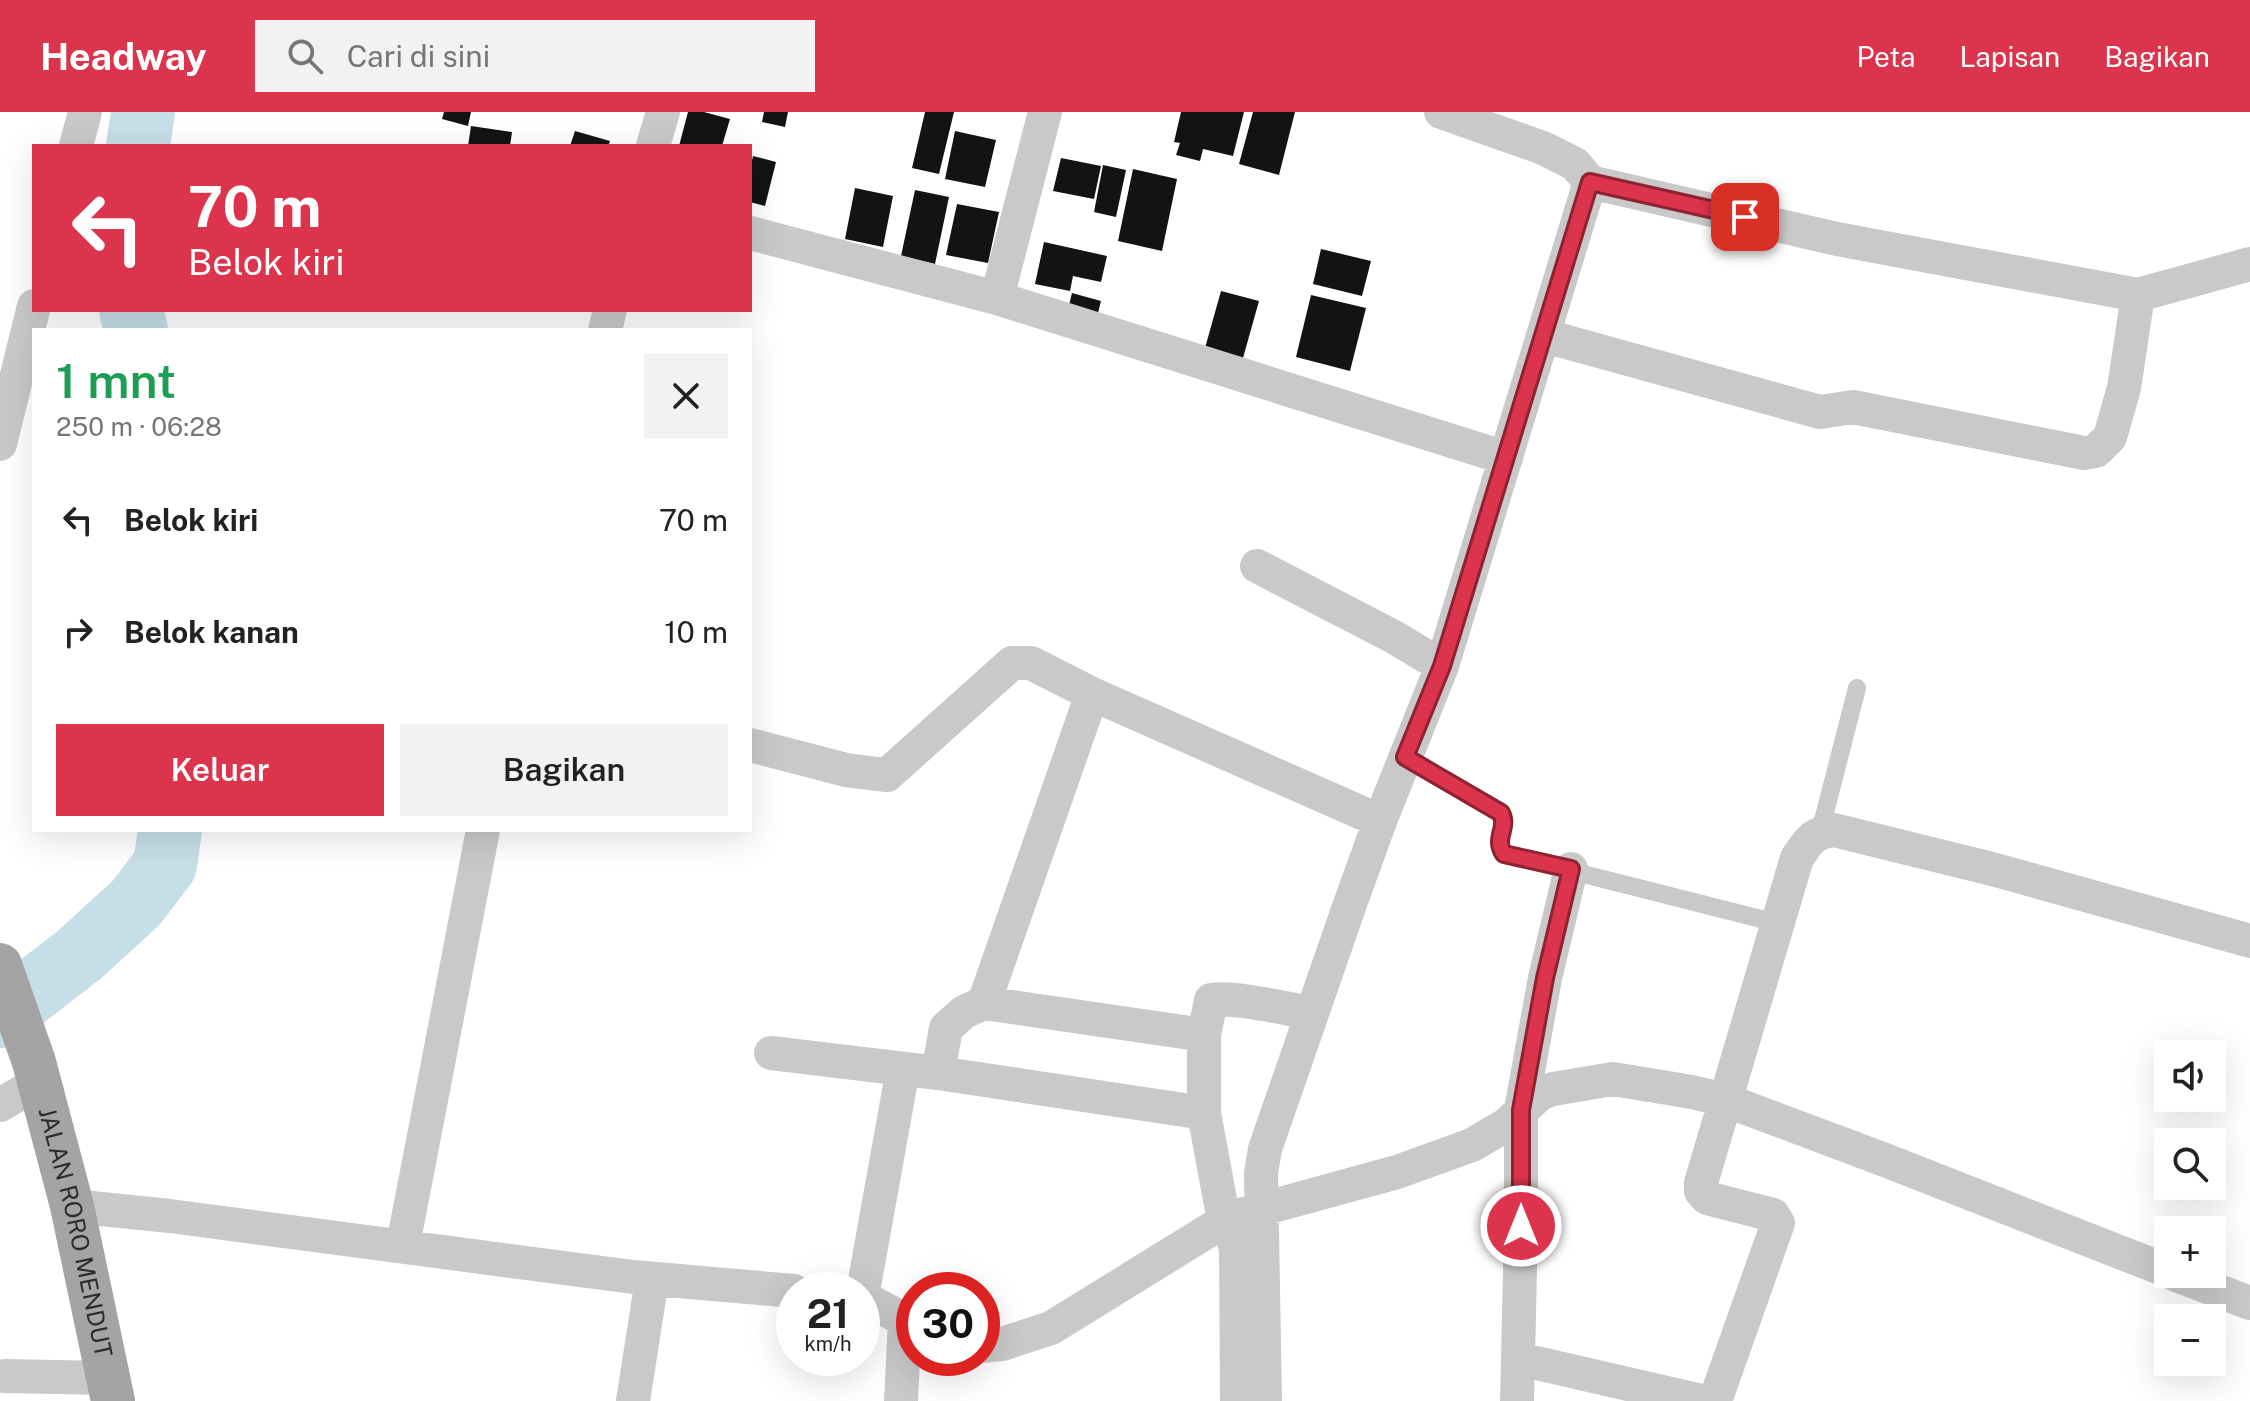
<!DOCTYPE html>
<html lang="id">
<head>
<meta charset="utf-8">
<style>
  :root { --surface:#fff; --page:#f2f2f2; --text:#222; --muted:#767676; --accent:#dc344d }
  body { margin:0; font-family:"Public Sans",sans-serif; background:var(--page); color:var(--text); height:100vh; display:flex; flex-direction:column; font-size:30px; white-space:nowrap }
  * { box-sizing:border-box; margin:0 }
  p { font-size:26px; color:var(--muted) }
  .icon { flex:none; width:44px; height:44px; fill:none; stroke:currentColor; stroke-width:2; stroke-linecap:round; stroke-linejoin:round }
  .map { position:relative; flex:1; overflow:hidden }
  .drawer { position:absolute; left:32px; top:216px; width:720px; height:504px; display:flex; flex-direction:column; background:var(--surface); border-radius:0px; box-shadow:0 8px 32px #0002 }
  .drawer>* { flex:none }
  .banner { position:absolute; left:32px; top:32px; width:720px; height:168px; border-radius:0px; box-shadow:0 8px 32px #0002; background:#dc344d; color:#fff; overflow:hidden }
  .controls { position:absolute; left:2154px; top:928px; display:grid; gap:16px }
  .controls a { display:grid; place-items:center; width:72px; height:72px; border-radius:0px; background:var(--surface); box-shadow:0 8px 32px #0002; font-size:40px }
  .speed { position:absolute; left:776px; top:1160px; display:flex; gap:16px; font-size:40px; font-weight:700; text-align:center }
  .speed>* { display:grid; place-content:center; width:104px; height:104px; border-radius:50%; background:var(--surface); box-shadow:0 8px 32px #0002; line-height:1 }
  .speed small { font-size:20px; font-weight:400 }
  .speed .limit { border:12px solid #d22; background:#fff; color:#111 }
  .pin { position:absolute; display:grid; place-items:center; width:68px; height:68px; color:#fff; margin:-34px; border-radius:16px; box-shadow:0 4px 12px #0006 }
  .me { position:absolute; width:88px; margin:-44px; rotate:0deg; stroke-linejoin:round; filter:drop-shadow(0 0 6px #0008) }
  .turn { display:flex; align-items:center; gap:28px; height:168px; padding:0 24px; font-size:36px }
  .turn .icon { width:104px; height:104px; stroke-width:2.5 }
  .turn b { display:block; font-size:56px; line-height:68px }
  .round { display:grid; place-items:center; flex:none; width:84px; height:84px; border-radius:0px; background:var(--page) }
  .headline { display:flex; align-items:center; justify-content:space-between; height:136px; padding:0 24px }
  h1 { font-size:48px; font-weight:600; line-height:60px; color:#1e9e55 }
  .primary-button { display:flex; gap:16px; margin-top:auto; padding:16px 24px }
  .primary-button a { flex:1; height:92px; border-radius:0px; background:var(--accent); color:#fff; font-size:32px; font-weight:600; line-height:92px; text-align:center }
  .primary-button a+a { background:var(--page); color:var(--text) }
  ul { padding:0; list-style:none }
  li { display:flex; align-items:center; gap:24px; height:112px; padding:0 24px }
  li div { flex:1 }
  li b { display:block; font-size:30px }
  li em { font-style:normal }
  header { display:flex; align-items:center; gap:48px; box-sizing:border-box; height:112px; padding:0 40px; background:var(--accent); color:#fff }
  header strong { font-size:38px }
  nav { display:flex; gap:44px; margin-inline-start:auto; font-size:28px }
  .search { width:560px; height:72px; background:var(--page); display:flex; align-items:center; gap:20px; box-sizing:border-box; padding:0 28px; border-radius:0px; color:var(--muted); font-size:30px }
  .map>svg:first-child { display:block }
  .lines { fill:none; stroke-linecap:round; stroke-linejoin:round }
  .river { stroke:#c6dee8; stroke-width:64 }
  .building { fill:#131313 }
  .service { stroke:#c9c9c9; stroke-width:18 }
  .minor { stroke:#c9c9c9; stroke-width:34 }
  .primary { stroke:#a4a4a4; stroke-width:44 }
  .route-casing { stroke:#8f2232; stroke-width:20 }
  .route { stroke:#dc344d; stroke-width:14 }
  .labels { text-anchor:middle; stroke-width:8; stroke-linejoin:round; paint-order:stroke }
  .street-label { font-size:24px; fill:#2c2c2c; stroke:#fff }
</style>
</head>
<body>
<header>
<strong>Headway</strong>
<div class="search"><svg class="icon" aria-label="search" viewBox="0 0 24 24"><circle cx="10" cy="10" r="6"/><path d="M15 15l6 6"/></svg>Cari di sini</div>
<nav><a>Peta</a><a>Lapisan</a><a>Bagikan</a></nav>
</header>
<div class="map">
<svg width="2250" height="1289" viewBox="0 0 2250 1289">
  <rect width="100%" height="100%" fill="#fff"/>
  <g class="lines">
    <!-- river -->
    <path class="river" d="M138 34 143 0
      M131 198 136 218
      M0 904 79 843 136 791 165 753 170 718"/>
  </g>
  <!-- building -->
  <path class="building" d="M444 0H471L468 14 442 7Z
    M688 0H704L730 7 722 34H679Z
    M764 0H788L785 15 762 10Z
    M925 0H954L939 62 912 56Z
    M1181 0H1244L1233 44 1203 37 1200 49 1176 43 1180 31 1174 30Z
    M1253 0H1295L1279 63 1239 52Z
    M471 14 512 20 510 34H468Z
    M575 19 610 29 608 34H570Z
    M955 19 996 28 985 75 945 67Z
    M753 44 776 50 765 94 750 90V57Z
    M1061 46 1101 54 1094 87 1053 79Z
    M1103 53 1126 58 1116 105 1094 100Z
    M1133 57 1177 67 1162 139 1118 129Z
    M855 76 893 84 883 135 845 127Z
    M915 78 949 85 935 152 901 144Z
    M957 92 999 100 988 151 946 143Z
    M1044 130 1107 144 1101 170 1073 164 1070 179 1035 172Z
    M1321 137 1371 149 1362 184 1313 172Z
    M1221 179 1259 189 1243 246 1205 236Z
    M1072 181 1101 189 1096 209 1067 201Z
    M1311 183 1366 196 1350 259 1296 245Z"/>
  <g class="lines">
    <!-- service -->
    <path class="service" d="M1405 645 1501 701C1509 716 1493 726 1504 742L1777 811
      M1820 720 1857 576"/>
    <!-- minor -->
    <path class="minor" d="M76 34 85 0
      M653 34 663 0
      M1590 70 1837 127 2138 183 2250 152
      M750 121 997 186 1506 346
      M997 186 1045 0
      M605 218 610 198
      M1545 224 1820 300 1853 295 2084 341 2096 339 2110 325 2124 276 2138 183
      M0 332 34 194
      M1257 454 1394 525 1442 554
      M750 633 846 658 887 663 1012 551H1031L1092 582 1380 709
      M984 891 1092 582
      M771 941 938 961 1204 1001 1224 1109 1233 1125 1236 1138 1237 1289
      M903 957 862 1185 914 1213
      M938 961 946 916 964 900 984 891 1204 923
      M0 993 39 970
      M1204 1001V923L1211 888C1233 884 1287 897 1311 901
      M72 1094 170 1104 633 1165 794 1179
      M403 1133 483 718
      M2174 1162 2250 1191
      M982 1234 1002 1232 1051 1216 1229 1106 1397 1060 1472 1033 1506 1013 1540 982 1553 977 1613 967 1692 980 1725 988 1885 1048 2168 1159
      M1519 1247 1702 1289
      M4 1264 108 1266
      M633 1289 652 1167
      M901 1289 905 1207
      M1265 1289 1261 1061 1265 1037 1350 792 1380 709 1442 554 1590 70 1575 52 1543 36 1441 0
      M1517 1289 1521 1114V998L1545 866 1571 757
      M1715 1289 1778 1111 1773 1103 1707 1086 1701 1079V1071L1797 746C1809 729 1812 721 1834 718L1992 757 2250 829"/>
    <!-- primary -->
    <path class="primary" id="s1" d="M0 853 34 950 72 1094 113 1289"/>
  </g>
  <g class="lines">
    <!-- route casing -->
    <g class="route-casing">
      <path id="route" d="M1521 1114V998L1545 866 1571 757 1504 742C1493 726 1509 716 1501 701L1405 645 1442 554 1590 70 1745 105"/>
    </g>
    <!-- route -->
    <use href="#route" class="route"/>
  </g>
  <g class="labels">
    <!-- street labels -->
    <g class="street-label">
      <text dy="8" stroke="none"><textPath href="#s1" startOffset="278">JALAN RORO MENDUT</textPath></text>
    </g>
  </g>
</svg>
<div class="controls">
<a><svg class="icon" aria-label="sound" viewBox="0 0 24 24"><path d="M4 9h4l5-4v14l-5-4H4zM17 9q2 3 0 6"/></svg></a>
<a><svg class="icon" aria-label="search" viewBox="0 0 24 24"><circle cx="10" cy="10" r="6"/><path d="M15 15l6 6"/></svg></a>
<a>+</a>
<a>−</a>
</div>
<div class="speed"><div>21<small>km/h</small></div><div class="limit">30</div></div>
<div class="pin" style="left:1745px;top:105px;background:#d93025"><svg class="icon" aria-label="arrive" viewBox="0 0 24 24"><path d="M6 21V4h12l-3 4 3 4H6"/></svg></div>
<svg class="me" style="left:1521px;top:1114px" viewBox="-20 -20 40 40"><circle r="17" fill="#dc344d" stroke="#fff" stroke-width="3"/><path d="M0-11L8 9 0 5-8 9z" fill="#fff"/></svg>
<div class="banner">
<div class="turn"><svg class="icon" aria-label="left" viewBox="0 0 24 24"><path d="M17 20v-9H6M10 6l-5 5 5 5"/></svg><div><b>70 m</b>Belok kiri</div></div>
</div>
<section class="drawer">
<div class="headline"><div><h1>1 mnt</h1><p>250 m · 06:28</p></div><a class="round"><svg class="icon" aria-label="close" viewBox="0 0 24 24"><path d="M6 6l12 12M18 6L6 18"/></svg></a></div>
<ul>
<li><svg class="icon" aria-label="left" viewBox="0 0 24 24"><path d="M17 20v-9H6M10 6l-5 5 5 5"/></svg><div><b>Belok kiri</b></div><em>70 m</em></li>
<li><svg class="icon" aria-label="right" viewBox="0 0 24 24"><path d="M7 20v-9h11M14 6l5 5-5 5"/></svg><div><b>Belok kanan</b></div><em>10 m</em></li>
</ul>
<div class="primary-button"><a>Keluar</a><a>Bagikan</a></div>
</section>
</div>
</body>
</html>
